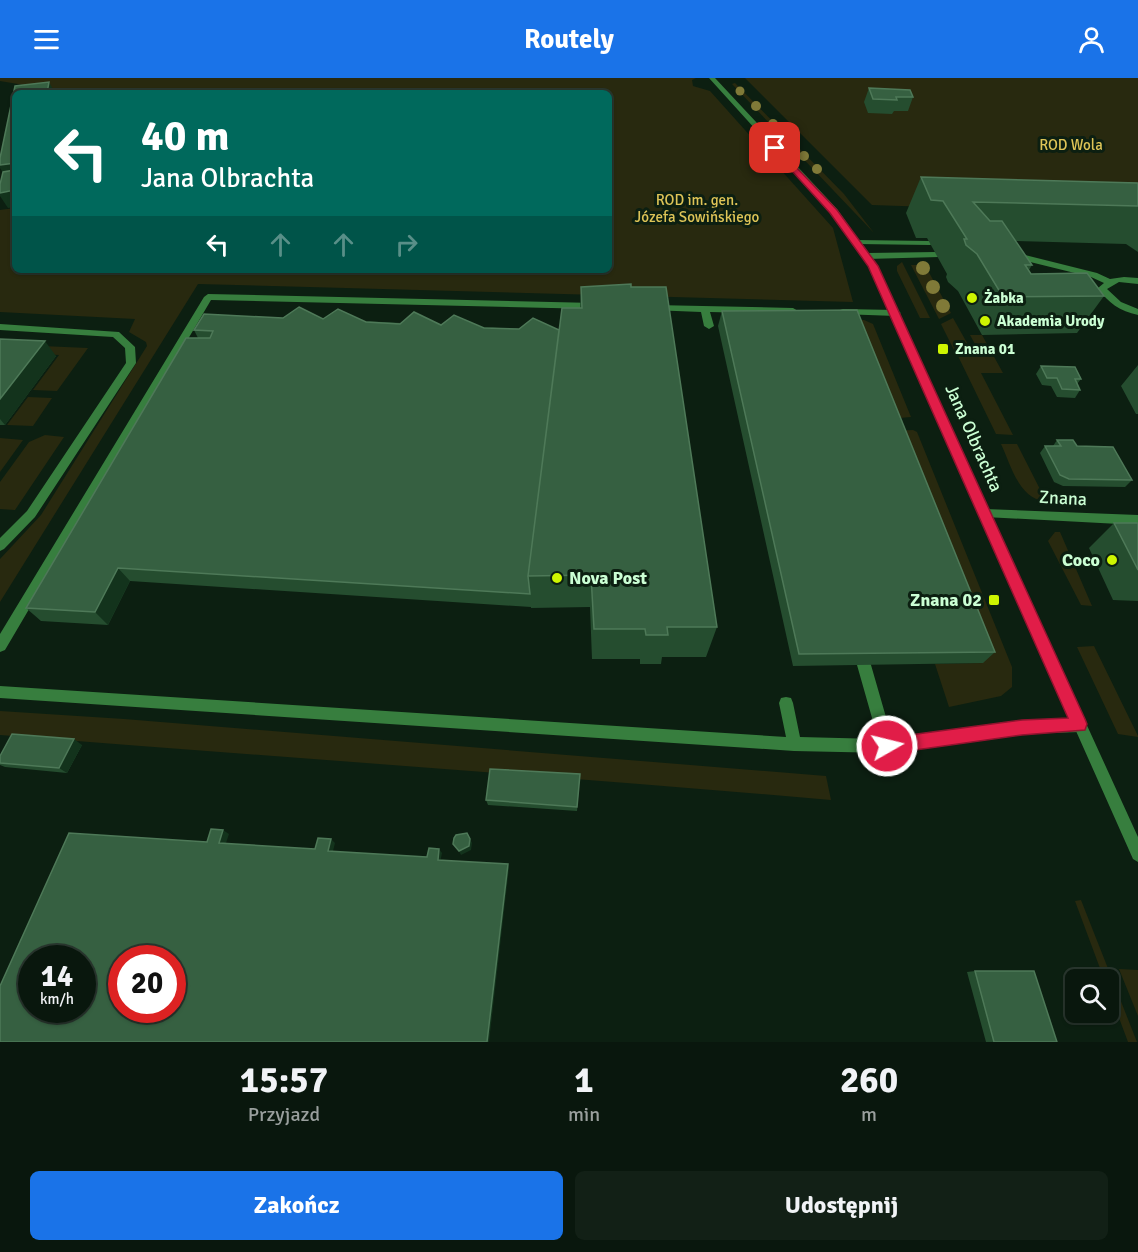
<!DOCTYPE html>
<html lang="pl">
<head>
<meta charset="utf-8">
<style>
  :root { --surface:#09170d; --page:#122016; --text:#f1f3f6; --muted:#999f9d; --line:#29362e; --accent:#1a73e8 }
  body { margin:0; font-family:Signika,sans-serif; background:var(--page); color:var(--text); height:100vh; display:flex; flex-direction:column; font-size:22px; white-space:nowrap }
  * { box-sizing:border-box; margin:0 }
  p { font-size:20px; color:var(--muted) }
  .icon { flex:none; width:33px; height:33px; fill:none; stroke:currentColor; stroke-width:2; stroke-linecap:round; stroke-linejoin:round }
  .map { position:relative; height:964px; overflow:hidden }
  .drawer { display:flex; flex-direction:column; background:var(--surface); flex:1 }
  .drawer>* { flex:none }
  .guide { position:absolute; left:12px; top:12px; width:600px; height:183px; border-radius:9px; box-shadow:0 2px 4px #0004,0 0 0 2px var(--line); background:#00695c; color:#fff; overflow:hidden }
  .fabs { position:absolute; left:1065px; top:891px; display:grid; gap:12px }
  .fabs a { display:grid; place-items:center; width:54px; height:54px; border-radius:9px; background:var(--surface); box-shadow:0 2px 4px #0004,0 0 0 2px var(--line); font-size:30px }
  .speed { position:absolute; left:18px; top:867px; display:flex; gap:12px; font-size:30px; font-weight:700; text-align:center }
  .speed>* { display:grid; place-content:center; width:78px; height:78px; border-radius:50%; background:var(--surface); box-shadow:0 2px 4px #0004,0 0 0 2px var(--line); line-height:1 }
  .speed small { font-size:15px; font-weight:400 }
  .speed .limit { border:9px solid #d22; background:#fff; color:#111 }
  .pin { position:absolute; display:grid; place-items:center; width:51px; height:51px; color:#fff; margin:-26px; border-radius:12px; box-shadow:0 3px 9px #0006 }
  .me { position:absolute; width:66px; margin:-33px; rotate:82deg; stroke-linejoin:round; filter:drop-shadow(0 0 4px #0008) }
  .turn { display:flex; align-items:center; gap:21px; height:126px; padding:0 30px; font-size:27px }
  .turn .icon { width:78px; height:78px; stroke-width:2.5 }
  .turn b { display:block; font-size:42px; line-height:51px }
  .lanes { display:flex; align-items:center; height:57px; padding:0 30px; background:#0003; justify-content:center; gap:30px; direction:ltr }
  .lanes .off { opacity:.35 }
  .eta { display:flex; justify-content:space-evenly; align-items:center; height:102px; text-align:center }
  .eta b { font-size:36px; font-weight:700; line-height:42px }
  .cta { display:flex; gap:12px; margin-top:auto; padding:12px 30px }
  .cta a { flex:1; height:69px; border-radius:9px; background:var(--accent); color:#fff; font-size:24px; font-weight:700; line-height:69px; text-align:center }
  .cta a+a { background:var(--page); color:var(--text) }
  header { display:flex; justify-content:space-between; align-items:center; height:78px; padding:0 30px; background:var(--accent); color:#fff; font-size:27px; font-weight:700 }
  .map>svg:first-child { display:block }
  .green { fill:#28290f }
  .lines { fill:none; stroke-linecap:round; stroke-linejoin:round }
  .service { fill:#377e3e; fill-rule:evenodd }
  .minor { fill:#377e3e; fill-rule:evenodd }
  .tertiary { fill:#377e3e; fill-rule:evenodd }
  .tree { fill:#807a38 }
  .wall { fill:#254d2f }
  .shaded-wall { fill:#13331c }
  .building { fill:#366041; stroke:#4e7958; stroke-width:1.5; fill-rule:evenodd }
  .route { fill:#e11d48; stroke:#92132f; stroke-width:1.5 }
  .poi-dot { fill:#cef501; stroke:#0c1f11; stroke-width:2 }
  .labels { text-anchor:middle; stroke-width:6; stroke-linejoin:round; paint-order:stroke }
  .far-park-label { font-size:15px; fill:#dec457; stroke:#0c1f11 }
  .far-poi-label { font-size:15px; font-weight:bold; fill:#cbffd4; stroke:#0c1f11; text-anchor:start }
  .street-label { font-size:18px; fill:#cbffd4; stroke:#0c1f11 }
  .poi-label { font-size:18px; font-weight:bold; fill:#cbffd4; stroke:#0c1f11; text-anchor:end }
</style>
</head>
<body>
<header><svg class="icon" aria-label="menu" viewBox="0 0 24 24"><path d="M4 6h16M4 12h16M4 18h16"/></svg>Routely<svg class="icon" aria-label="person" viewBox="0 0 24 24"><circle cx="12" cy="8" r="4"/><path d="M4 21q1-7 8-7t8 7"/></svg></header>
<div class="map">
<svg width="1138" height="964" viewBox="0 0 1138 964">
  <rect width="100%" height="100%" fill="#0c1f11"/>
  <!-- green -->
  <path class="green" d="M0 0H696L692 2 693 8 710 13 833 150 853 224 198 206 0 524V481L41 437 147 268 146 264 129 254 135 241 0 234V132L15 130V192H609V15H72L0 3Z
    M745 0H1138V136L872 127Z
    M735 5 844 116 874 155 732 6Z
    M902 184 930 240H920L897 193V188Z
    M911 187H925L951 235 939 241Z
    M802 239 864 242 873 246 911 339 888 341Z
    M953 240 971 272H954L941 246Z
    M970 257H982L1003 295H981L1013 357 996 356 958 278 981 277Z
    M42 268 88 270 57 313 33 312 59 277 35 276Z
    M28 319 52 320 33 348 7 347Z
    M913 352 917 354 1012 589V609L1001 618 949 629 935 586 982 585 892 353Z
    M45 357 64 359 15 432 0 431V404L29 364Z
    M0 360 23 362 0 394Z
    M1001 366H1017L1046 423C1019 422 1011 387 1001 366Z
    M1055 454H1060L1092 528 1081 527 1048 463Z
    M1094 568 1138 658V659L1118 656 1077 569Z
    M0 633 124 641 826 698 831 722C554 698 277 679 0 657Z
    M1081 822 1137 964H1128L1109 913 1108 902 1104 901 1075 823Z
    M1119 891 1138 892V938Z"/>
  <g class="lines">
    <!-- service -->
    <path class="service" d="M855 162 930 163 934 165 930 167 858 166 854 164Z
      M936 174 939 175V179L867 181 863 178 867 175Z
      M1013 174 1097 195 1110 201 1124 199 1138 200V206L1119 204 1107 211 1121 224 1138 231V237C1120 233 1108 225 1098 210L1104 205 1091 199 1010 179V175Z
      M208 216 595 225 600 228 595 231 211 222 5 572 0 574V556L204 219Z
      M654 227 793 230 798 233 793 236 710 234 714 248 709 251 704 248 701 234 651 232 649 230Z
      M843 231 896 232 901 235 896 238 840 236V232Z
      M0 246 119 254 135 269 136 285 35 439 4 471 0 473V460L27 433 126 285 125 270 113 259 0 252Z
      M864 581 869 583 871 587 892 660 1022 642 1080 640 1085 642 1087 647 1085 652 1080 654 1022 656 887 675 794 673 0 620V608L786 659 779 625 781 620 786 619 791 620 793 625 800 659 878 661 857 587 859 583Z"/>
    <!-- minor -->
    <path class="minor" d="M985 431 1138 437V447L985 439 979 435Z"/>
    <!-- tertiary -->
    <path class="tertiary" d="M709 0H715L837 131 877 188 1138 759V784L1133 781 869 188 831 135Z"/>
  </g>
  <!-- trees -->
  <g class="tree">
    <circle cx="740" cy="13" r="4.5"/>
    <circle cx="756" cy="28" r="5"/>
    <circle cx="773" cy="46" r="5"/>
    <circle cx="786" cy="59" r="5"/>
    <circle cx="804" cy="78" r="5"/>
    <circle cx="817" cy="91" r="5"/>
    <circle cx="923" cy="190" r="7"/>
    <circle cx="933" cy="209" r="7"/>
    <circle cx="943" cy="228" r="7"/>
  </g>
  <!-- wall -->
  <path class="wall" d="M869 10 913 19 908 33H894L892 36 868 35 864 24Z
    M921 99 1138 105V174L1126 166 1015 163 1032 187 1029 192 1031 196 1104 218 1077 255 982 257 958 213 948 204 946 199 947 196 927 160H916L906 135Z
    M581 209H631L717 549 706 579H662L661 586H640V581H592L590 529 531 530V529L130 503 108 547 41 543 26 530 198 260 194 252 283 240 323 241 519 251 559 252 580 230Z
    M722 233 995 574 983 585 793 588 718 248Z
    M0 261 56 278 5 347H0Z
    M1138 287V336H1136L1121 308Z
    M1041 288 1081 301 1077 306 1080 312 1075 320 1057 319 1051 308 1042 307 1036 296Z
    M1057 362 1077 368 1132 402 1125 409 1063 408 1054 404 1040 375 1045 368H1053Z
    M1114 445H1138V523L1113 522 1089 470Z
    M82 667 67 695 5 689 0 687V678Z
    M580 696 577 733 488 727 486 722Z
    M975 893 1057 964H986L967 894Z"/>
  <!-- shaded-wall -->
  <path class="shaded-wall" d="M49 4 55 15H47Z
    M15 85V108L12 109 0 90V87Z
    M15 112V129L8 130 0 118V115Z
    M45 263 56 278 5 347 0 341V321Z
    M118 490 130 503 108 547 95 534Z
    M74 661 82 667 67 695 59 690Z
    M223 752 229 756 225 768 219 765Z
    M331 761 335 765 332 777 328 773Z
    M470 761 472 765 471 772 461 777 459 773Z
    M439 771 442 775 440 785 438 782Z
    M508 786 509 790 489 964H487Z"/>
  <!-- building -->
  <path class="building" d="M49 4 47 15H15V85L0 87V80L15 8Z
    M869 10 910 12 913 19H896L897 22 873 21Z
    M15 92V112L0 115V106L3 94Z
    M921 99 1138 105V128L973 124 990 143H1002L1032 187H1025L1031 196 1087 195 1104 218 1003 219 977 176 966 167 964 161H967L943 123 931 122Z
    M631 206V209H666L717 549H667L668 557H646L645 551H594L591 497 528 498 562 230H582L581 209Z
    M299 229 323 241 338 231 366 244 400 246 414 234 441 247 454 237 484 250 519 251 533 240 559 252 528 498 530 516 118 490 95 534 26 530 186 260H210L213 253 194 252 204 236 283 240Z
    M857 232 995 574 799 576 722 233Z
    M0 261 45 263 0 321Z
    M1041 288 1075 289 1081 301H1075L1080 312 1062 311 1057 300H1047Z
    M1057 362H1073L1077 368 1113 369 1132 402 1069 401 1060 397 1045 368H1061Z
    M1114 445H1138V492Z
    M12 656 74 661 59 690 0 685V678Z
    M490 691 580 696 577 729 486 722Z
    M211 751 223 752 219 765 315 771 318 760 331 761 328 773 427 779 429 770 439 771 438 782 508 786 487 964H0V908L69 755 207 764ZM32 880H82V932H32ZM122 880H172V932H122Z
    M467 755 470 761 469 768 459 773 453 766 454 760 456 757Z
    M975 893H1034L1057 964H994Z"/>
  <!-- route -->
  <path class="route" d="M775 67 837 132 878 188 1085 641 1087 646 1085 652 1022 657 887 676 881 674 879 668 881 663 887 660 1022 642 1068 640 868 188 830 135 772 71 771 70Z"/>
  <!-- markers -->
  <g class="poi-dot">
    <circle cx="972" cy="220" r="6"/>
    <circle cx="985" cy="243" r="6"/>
    <rect x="937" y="265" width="12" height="12" rx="3"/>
    <circle cx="1112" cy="482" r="6"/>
    <circle cx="557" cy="500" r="6"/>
    <rect x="988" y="516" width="12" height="12" rx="3"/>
  </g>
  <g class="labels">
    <!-- far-park labels -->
    <g class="far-park-label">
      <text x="1071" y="72">ROD Wola</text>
      <text x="697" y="127">ROD im. gen.<tspan x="697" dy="17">Józefa Sowińskiego</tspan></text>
    </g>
    <!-- far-poi labels -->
    <g class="far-poi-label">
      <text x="984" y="225">Żabka</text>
      <text x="997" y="248">Akademia Urody</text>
      <text x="955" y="276">Znana 01</text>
    </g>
    <!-- street labels -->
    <g class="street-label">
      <text transform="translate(974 360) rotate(66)" y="6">Jana Olbrachta</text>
      <text transform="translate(1063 420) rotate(3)" y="6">Znana</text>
    </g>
    <!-- poi labels -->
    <g class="poi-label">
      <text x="1100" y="488">Coco</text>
      <text x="569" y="506" text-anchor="start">Nova Post</text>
      <text x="982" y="528">Znana 02</text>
    </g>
  </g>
</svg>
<div class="fabs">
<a><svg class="icon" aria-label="search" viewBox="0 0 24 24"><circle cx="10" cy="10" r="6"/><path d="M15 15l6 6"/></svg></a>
</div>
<div class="speed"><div>14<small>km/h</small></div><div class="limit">20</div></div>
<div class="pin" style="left:775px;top:70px;background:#d93025"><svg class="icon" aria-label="arrive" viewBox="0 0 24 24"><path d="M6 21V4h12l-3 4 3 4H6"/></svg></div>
<svg class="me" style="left:887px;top:668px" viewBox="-20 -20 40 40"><circle r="17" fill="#e11d48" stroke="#fff" stroke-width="3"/><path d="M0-11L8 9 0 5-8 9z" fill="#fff"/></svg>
<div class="guide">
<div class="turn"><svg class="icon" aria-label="left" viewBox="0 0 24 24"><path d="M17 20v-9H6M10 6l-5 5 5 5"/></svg><div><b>40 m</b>Jana Olbrachta</div></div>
<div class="lanes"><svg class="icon" aria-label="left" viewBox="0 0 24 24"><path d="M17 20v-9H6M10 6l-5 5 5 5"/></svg><svg class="icon off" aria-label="ahead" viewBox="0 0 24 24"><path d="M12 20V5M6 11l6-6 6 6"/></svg><svg class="icon off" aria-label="ahead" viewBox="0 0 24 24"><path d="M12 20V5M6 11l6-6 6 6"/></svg><svg class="icon off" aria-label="right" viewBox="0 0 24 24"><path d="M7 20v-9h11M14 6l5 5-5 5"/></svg></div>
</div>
</div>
<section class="drawer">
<div class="eta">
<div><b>15:57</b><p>Przyjazd</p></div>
<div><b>1</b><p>min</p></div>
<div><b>260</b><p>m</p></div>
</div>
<div class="cta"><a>Zakończ</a><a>Udostępnij</a></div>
</section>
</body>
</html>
